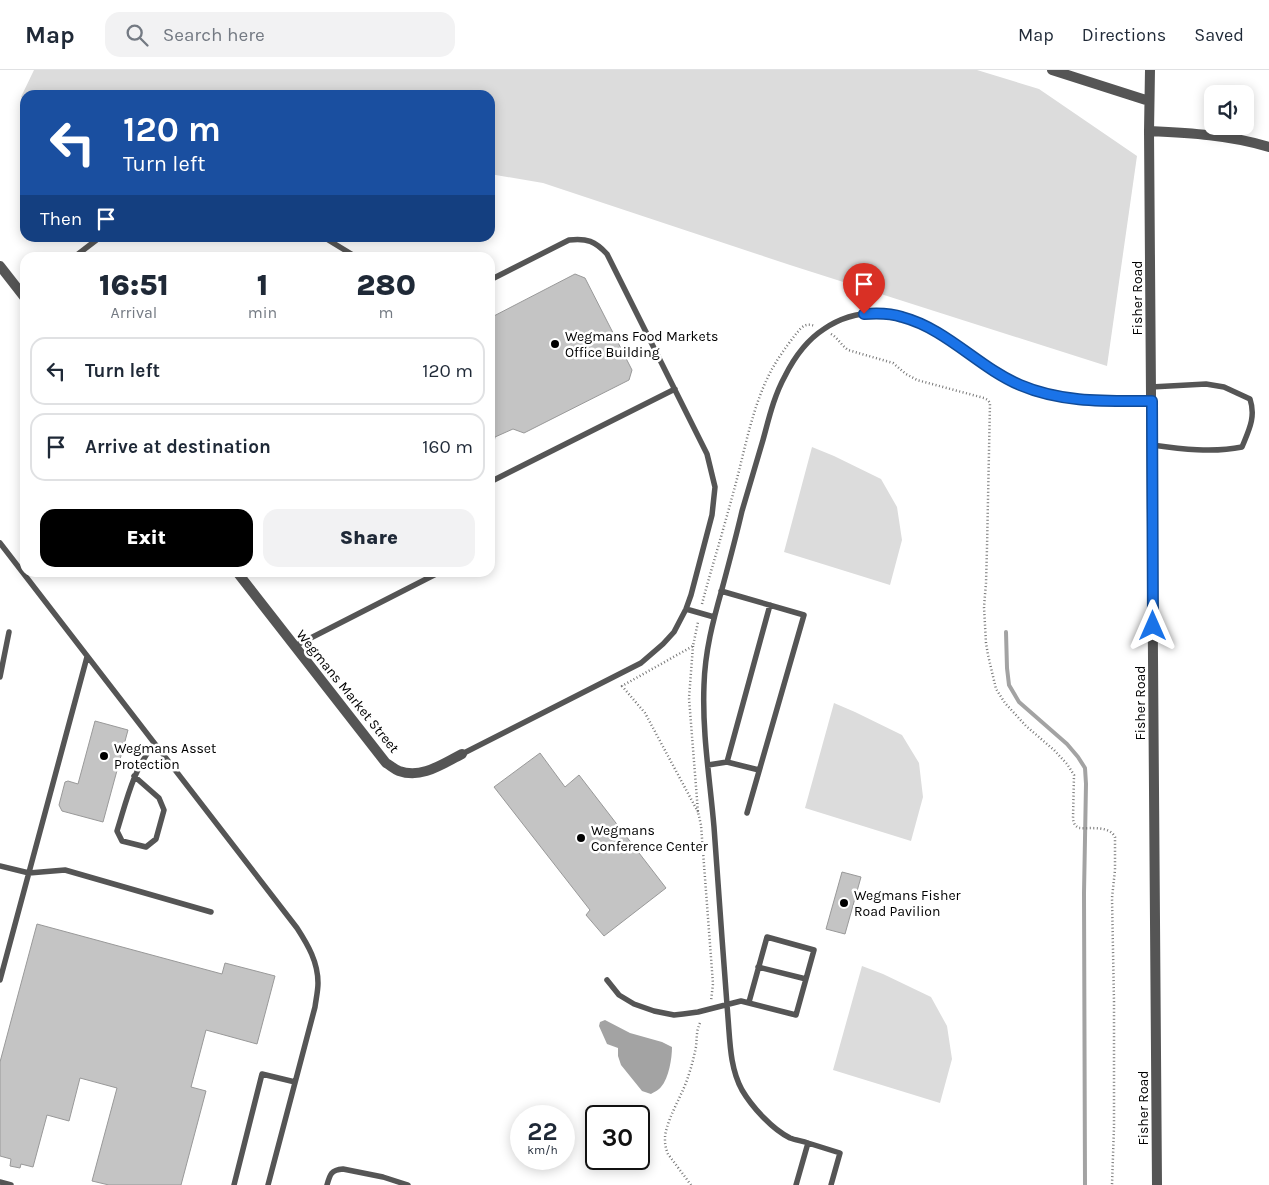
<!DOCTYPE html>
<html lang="en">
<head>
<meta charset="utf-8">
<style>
  :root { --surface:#fff; --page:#f2f2f3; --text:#1f2937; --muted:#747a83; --line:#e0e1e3; --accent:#000 }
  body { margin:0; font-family:Karla,sans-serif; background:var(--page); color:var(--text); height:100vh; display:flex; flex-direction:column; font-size:19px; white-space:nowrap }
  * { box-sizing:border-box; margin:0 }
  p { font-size:16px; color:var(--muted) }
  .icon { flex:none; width:28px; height:28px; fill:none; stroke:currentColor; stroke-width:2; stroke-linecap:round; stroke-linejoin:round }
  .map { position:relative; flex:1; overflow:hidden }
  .drawer { position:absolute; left:20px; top:182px; width:475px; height:325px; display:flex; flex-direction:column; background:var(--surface); border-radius:15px; box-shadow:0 2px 12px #0003 }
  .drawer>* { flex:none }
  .guide { position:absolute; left:20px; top:20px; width:475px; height:152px; border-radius:15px; box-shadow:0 2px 12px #0003; background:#1a4fa0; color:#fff; overflow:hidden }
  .tools { position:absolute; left:1204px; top:15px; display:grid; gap:10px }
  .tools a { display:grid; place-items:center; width:50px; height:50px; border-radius:10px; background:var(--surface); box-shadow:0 2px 12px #0003; font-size:25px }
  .speed { position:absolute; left:510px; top:1035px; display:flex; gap:10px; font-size:25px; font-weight:700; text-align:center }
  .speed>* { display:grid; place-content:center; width:65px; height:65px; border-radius:50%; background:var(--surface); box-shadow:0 2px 12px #0003; line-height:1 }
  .speed small { font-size:12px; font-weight:400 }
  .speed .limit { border:2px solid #111; border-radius:8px; background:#fff; color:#111 }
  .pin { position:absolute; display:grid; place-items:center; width:42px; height:42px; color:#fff; margin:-51px -21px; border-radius:50% 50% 50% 0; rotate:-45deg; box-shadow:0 0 5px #0007 }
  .pin .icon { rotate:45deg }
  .me { position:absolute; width:55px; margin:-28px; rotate:0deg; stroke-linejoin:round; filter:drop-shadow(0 0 4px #0008) }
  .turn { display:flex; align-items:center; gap:18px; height:105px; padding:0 20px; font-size:22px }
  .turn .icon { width:65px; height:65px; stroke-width:2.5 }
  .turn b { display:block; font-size:35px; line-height:42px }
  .then { display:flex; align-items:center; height:48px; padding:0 20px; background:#0003; gap:10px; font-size:19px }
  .eta { display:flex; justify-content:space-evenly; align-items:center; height:85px; text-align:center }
  .eta b { font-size:30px; font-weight:800; line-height:35px }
  .action { display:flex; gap:10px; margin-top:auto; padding:10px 20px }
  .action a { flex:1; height:58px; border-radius:15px; background:var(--accent); color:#fff; font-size:20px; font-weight:800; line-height:58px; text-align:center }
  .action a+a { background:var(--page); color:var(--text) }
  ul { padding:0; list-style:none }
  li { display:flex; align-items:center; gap:15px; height:68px; margin:0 10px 8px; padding:0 10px; border:2px solid var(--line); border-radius:15px }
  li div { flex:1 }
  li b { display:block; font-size:19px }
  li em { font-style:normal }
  header { display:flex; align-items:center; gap:30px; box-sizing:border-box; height:70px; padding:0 25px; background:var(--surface); border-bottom:1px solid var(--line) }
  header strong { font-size:24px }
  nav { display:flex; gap:28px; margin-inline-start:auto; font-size:18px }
  .search { width:350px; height:45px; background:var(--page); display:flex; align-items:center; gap:12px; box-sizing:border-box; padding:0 18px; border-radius:15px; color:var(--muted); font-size:19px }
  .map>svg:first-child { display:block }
  .green { fill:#dcdcdc }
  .water { fill:#a3a3a3 }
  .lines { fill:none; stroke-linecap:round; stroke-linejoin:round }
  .stream { stroke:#a3a3a3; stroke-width:4 }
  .building { fill:#c4c4c4; stroke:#999 }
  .path { stroke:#777; stroke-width:2.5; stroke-dasharray:1 2.5; stroke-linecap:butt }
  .lane { stroke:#555; stroke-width:5.5 }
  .street { stroke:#555; stroke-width:10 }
  .route-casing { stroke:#114b97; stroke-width:12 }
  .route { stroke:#1a73e8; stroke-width:9 }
  .poi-dot { fill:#000; stroke:#fff; stroke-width:2 }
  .labels { text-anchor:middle; stroke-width:5; stroke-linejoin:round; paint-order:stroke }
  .street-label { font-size:14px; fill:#000; stroke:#fff }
  .poi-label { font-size:14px; fill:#000; stroke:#fff; text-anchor:start }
</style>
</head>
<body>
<header>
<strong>Map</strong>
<div class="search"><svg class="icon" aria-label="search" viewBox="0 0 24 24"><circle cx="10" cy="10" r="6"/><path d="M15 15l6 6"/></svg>Search here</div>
<nav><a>Map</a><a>Directions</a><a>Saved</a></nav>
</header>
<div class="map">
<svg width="1269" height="1115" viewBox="0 0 1269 1115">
  <rect width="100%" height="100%" fill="#fff"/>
  <!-- green -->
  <path class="green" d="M34 0H977L1039 19 1137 86 1107 296 790 195 543 113 490 104V25H25V30L21 27Z
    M812 377 834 386 881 409 897 437 902 470 890 515 784 482Z
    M834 633 855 642 902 665 919 693 923 727 911 771 805 738Z
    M862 896 883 904 931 927 947 956 952 989 940 1033 833 1000Z"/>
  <!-- water -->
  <path class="water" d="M605 950 630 963 662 972 672 977C672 988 669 1008 661 1017 659 1020 654 1022 651 1024L642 1021 621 995 618 986V978L607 974 599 956 600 952Z"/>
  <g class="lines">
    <!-- stream -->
    <path class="stream" d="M1006 562 1007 598 1009 615 1019 632 1067 674 1078 687 1085 698 1086 714 1084 823 1085 1115"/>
  </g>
  <!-- building -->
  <path class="building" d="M575 204 585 208 632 300 629 310 524 363 513 359 495 367 493 378 490 379V248Z
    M95 651 128 660 103 752 62 741 59 735 65 712 68 711 78 714Z
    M540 683 565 717 579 705 666 818 604 866 586 845 590 840 494 717Z
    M842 802 861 807 845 864 826 859Z
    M37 854 222 904 225 893 275 906 257 974 206 960 191 1017 206 1021 181 1115H109L92 1111 117 1018 80 1008 69 1051 47 1045 33 1097 21 1094 20 1098 10 1096 11 1089 0 1086V992Z"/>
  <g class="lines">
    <!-- path -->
    <path class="path" d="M831 264C838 268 841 275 848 280L893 293 906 304 917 310 984 328 988 330 990 333 987 478 986 513 984 537 986 573 988 585 996 619 1005 633 1026 656 1054 680 1067 694 1074 705 1073 749C1074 754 1075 756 1079 758 1090 759 1109 755 1115 767V800L1112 828 1114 932V1057L1112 1115
      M702 534C712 496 724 458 734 420 745 380 752 336 772 299 780 285 790 271 801 258 806 254 809 254 815 256
      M693 576 689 628 698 742 701 755 713 914 711 931
      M698 742 645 643 622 616 693 576 698 552
      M691 1115 668 1084C665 1077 664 1069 666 1061 671 1041 683 1024 689 1004 692 995 694 986 696 977 697 968 696 960 701 951"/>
    <!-- lane -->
    <path class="lane" d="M325 168 358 188
      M73 188 99 168
      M1151 317 1206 314 1224 317 1250 329C1256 347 1249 360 1242 377 1213 383 1181 379 1152 375
      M490 412 675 319
      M0 473 297 858C308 875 318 892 318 913 318 921 316 929 315 937L268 1115
      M721 521 804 545 747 743
      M686 539 714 547
      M295 576 440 502
      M0 607 9 562
      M462 684 641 593 663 574 674 562 686 539 691 525 712 445 715 417 707 384 607 184C595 171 587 168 569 170L490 210
      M708 695 727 692
      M759 700 727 692 770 535
      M134 706 159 728 164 740 156 769 146 777 122 771 117 761C127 729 133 700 154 674
      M0 796 29 803 65 800 211 842
      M758 897 806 909
      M0 910 87 587
      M607 910 619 925 634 934 654 941 674 945 683 944 698 942 741 931 796 945 814 880 767 867 749 932
      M808 1073C802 1071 795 1070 790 1068 772 1059 752 1037 742 1020 730 998 730 972 728 948 726 921 724 895 722 868 719 831 717 794 714 757 710 710 702 663 704 615 705 581 713 551 722 519 729 493 736 467 742 441 749 417 756 394 763 370 769 348 774 326 785 306 794 288 807 270 824 259 840 248 857 243 876 243 937 245 971 296 1024 316 1035 321 1047 325 1059 327 1069 329 1080 329 1090 330 1110 330 1131 331 1151 331
      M0 1112 11 1115
      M234 1115 262 1004 295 1012
      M327 1115C330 1104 331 1100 343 1099L383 1107 408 1115
      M796 1115 808 1073 840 1083 831 1115"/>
    <!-- street -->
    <path class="street" d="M1052 0 1149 31
      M1150 0 1149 61 1157 1115
      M1149 61C1190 63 1230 65 1269 77
      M0 196 25 228
      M237 502 386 693C390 695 394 699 399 701 422 709 442 694 462 684"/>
  </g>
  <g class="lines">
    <!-- route casing -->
    <g class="route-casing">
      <path id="route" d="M864 244C877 243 890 243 902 247 947 259 978 297 1020 315 1062 333 1107 331 1152 331L1153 556"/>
    </g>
    <!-- route -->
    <use href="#route" class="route"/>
  </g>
  <!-- markers -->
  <g class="poi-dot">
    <circle cx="555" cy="274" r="5"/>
    <circle cx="104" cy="686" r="5"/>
    <circle cx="581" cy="768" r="5"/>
    <circle cx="844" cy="833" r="5"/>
  </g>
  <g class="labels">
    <!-- street labels -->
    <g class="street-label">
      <text transform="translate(1137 228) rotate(-90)" y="5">Fisher Road</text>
      <text transform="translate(348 621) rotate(51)" y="5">Wegmans Market Street</text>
      <text transform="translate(1140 633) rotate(-90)" y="5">Fisher Road</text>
      <text transform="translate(1143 1038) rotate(-90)" y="5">Fisher Road</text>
    </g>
    <!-- poi labels -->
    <g class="poi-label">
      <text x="565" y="271">Wegmans Food Markets<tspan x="565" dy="16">Office Building</tspan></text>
      <text x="114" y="683">Wegmans Asset<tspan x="114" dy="16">Protection</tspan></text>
      <text x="591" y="765">Wegmans<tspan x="591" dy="16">Conference Center</tspan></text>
      <text x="854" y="830">Wegmans Fisher<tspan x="854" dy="16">Road Pavilion</tspan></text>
    </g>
  </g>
</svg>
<div class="tools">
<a><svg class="icon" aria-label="sound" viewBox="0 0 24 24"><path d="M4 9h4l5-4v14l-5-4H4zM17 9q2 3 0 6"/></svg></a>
</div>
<div class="speed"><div>22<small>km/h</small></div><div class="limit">30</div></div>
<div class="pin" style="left:864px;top:244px;background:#d93025"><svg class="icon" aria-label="arrive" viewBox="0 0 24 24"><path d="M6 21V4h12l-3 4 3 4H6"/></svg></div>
<svg class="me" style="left:1153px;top:556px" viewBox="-20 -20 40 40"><path d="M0-17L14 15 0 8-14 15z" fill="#1a73e8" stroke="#fff" stroke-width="4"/></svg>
<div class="guide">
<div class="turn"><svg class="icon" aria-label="left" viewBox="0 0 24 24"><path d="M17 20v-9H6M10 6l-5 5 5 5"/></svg><div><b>120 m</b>Turn left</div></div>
<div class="then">Then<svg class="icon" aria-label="arrive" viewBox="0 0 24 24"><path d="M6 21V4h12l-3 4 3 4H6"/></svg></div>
</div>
<section class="drawer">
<div class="eta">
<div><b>16:51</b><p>Arrival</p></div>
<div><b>1</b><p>min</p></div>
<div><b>280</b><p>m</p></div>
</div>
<ul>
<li><svg class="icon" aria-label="left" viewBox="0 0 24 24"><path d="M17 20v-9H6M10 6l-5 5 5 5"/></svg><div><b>Turn left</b></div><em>120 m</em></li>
<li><svg class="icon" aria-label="arrive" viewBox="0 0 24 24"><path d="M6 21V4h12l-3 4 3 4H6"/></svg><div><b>Arrive at destination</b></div><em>160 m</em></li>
</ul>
<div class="action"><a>Exit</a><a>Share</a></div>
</section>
</div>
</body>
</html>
